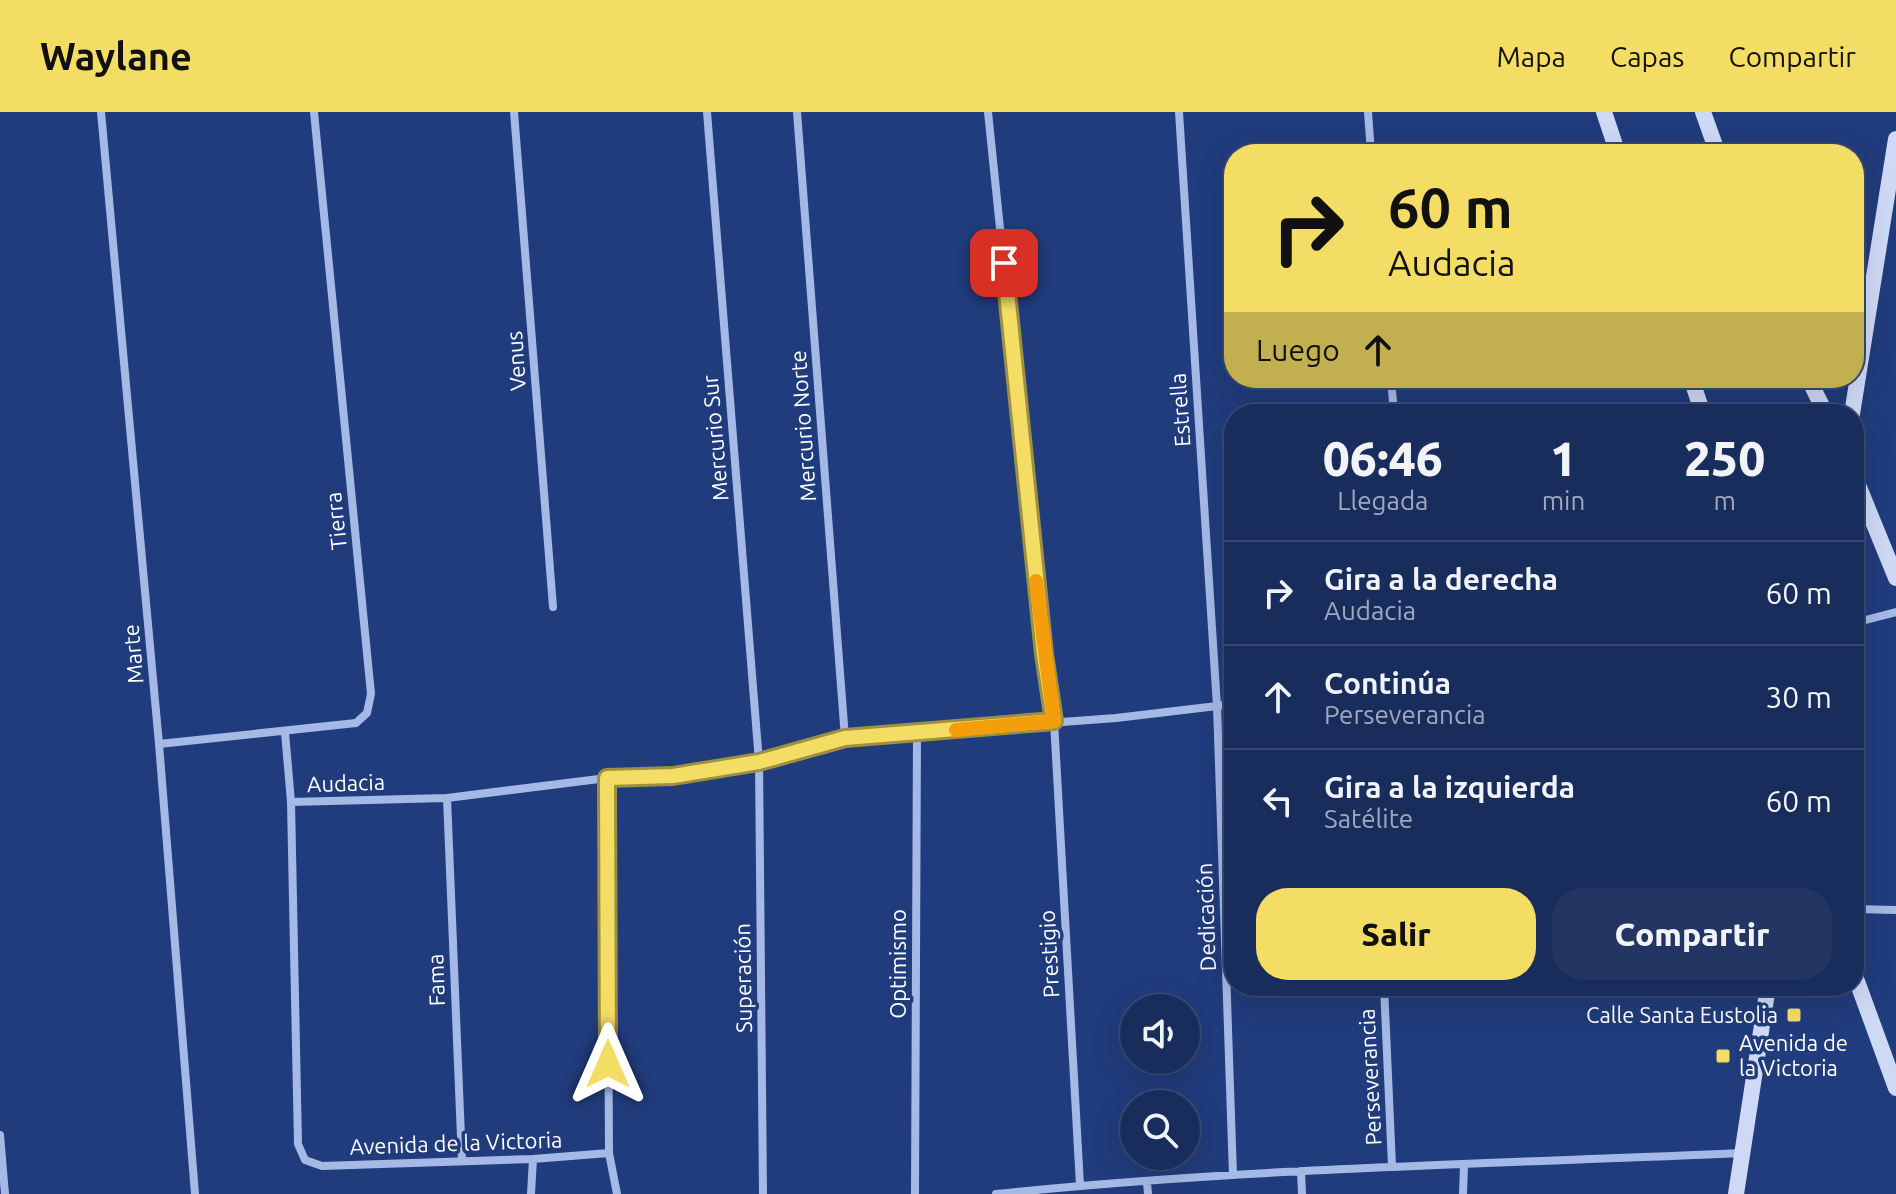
<!DOCTYPE html>
<html lang="es">
<head>
<meta charset="utf-8">
<style>
  :root { --surface:#192d5d; --page:#223563; --text:#f1f3f6; --muted:#9fa8bc; --line:#374972; --accent:#f3dd65 }
  body { margin:0; font-family:Ubuntu,sans-serif; background:var(--page); color:var(--text); height:100vh; display:flex; flex-direction:column; font-size:30px; white-space:nowrap }
  * { box-sizing:border-box; margin:0 }
  p { font-size:26px; color:var(--muted) }
  .icon { flex:none; width:44px; height:44px; fill:none; stroke:currentColor; stroke-width:2; stroke-linecap:round; stroke-linejoin:round }
  .map { position:relative; flex:1; overflow:hidden }
  .side { position:absolute; left:1224px; top:292px; width:640px; height:592px; display:flex; flex-direction:column; background:var(--surface); border-radius:32px; box-shadow:0 8px 32px #0002,0 0 0 2px var(--line) }
  .side>* { flex:none }
  .guide { position:absolute; left:1224px; top:32px; width:640px; height:244px; border-radius:32px; box-shadow:0 8px 32px #0002,0 0 0 2px var(--line); background:#f3dd65; color:#111; overflow:hidden }
  .tools { position:absolute; left:1120px; top:882px; display:grid; gap:16px }
  .tools a { display:grid; place-items:center; width:80px; height:80px; border-radius:50%; background:var(--surface); box-shadow:0 8px 32px #0002,0 0 0 2px var(--line); font-size:40px }
  .pin { position:absolute; display:grid; place-items:center; width:68px; height:68px; color:#fff; margin:-34px; border-radius:16px; box-shadow:0 4px 12px #0006 }
  .me { position:absolute; width:88px; margin:-44px; rotate:0deg; stroke-linejoin:round; filter:drop-shadow(0 0 6px #0008) }
  .turn { display:flex; align-items:center; gap:28px; height:168px; padding:0 32px; font-size:36px }
  .turn .icon { width:104px; height:104px; stroke-width:2.5 }
  .turn b { display:block; font-size:56px; line-height:68px }
  .then { display:flex; align-items:center; height:76px; padding:0 32px; background:#0003; gap:16px; font-size:30px }
  .eta { display:flex; justify-content:space-evenly; align-items:center; height:136px; text-align:center }
  .eta b { font-size:48px; font-weight:800; line-height:56px }
  .cta { display:flex; gap:16px; margin-top:auto; padding:16px 32px }
  .cta a { flex:1; height:92px; border-radius:32px; background:var(--accent); color:#111; font-size:32px; font-weight:800; line-height:92px; text-align:center }
  .cta a+a { background:var(--page); color:var(--text) }
  ul { padding:0; list-style:none }
  li { display:flex; align-items:center; gap:24px; height:104px; padding:0 32px; border-top:2px solid var(--line) }
  li div { flex:1 }
  li b { display:block; font-size:30px }
  li em { font-style:normal }
  header { display:flex; align-items:center; gap:48px; box-sizing:border-box; height:112px; padding:0 40px; background:var(--accent); color:#111 }
  header strong { font-size:38px }
  nav { display:flex; gap:44px; margin-inline-start:auto; font-size:28px }
  .map>svg:first-child { display:block }
  .lines { fill:none; stroke-linecap:round; stroke-linejoin:round }
  .street { stroke:#a4b9e6; stroke-width:8 }
  .secondary { stroke:#ced9f5; stroke-width:16 }
  .route-casing { stroke:#9e9042; stroke-width:20 }
  .route { stroke:#f3dd65; stroke-width:14 }
  .slow { stroke:#f59e0b; stroke-width:14 }
  .poi-dot { fill:#f3dd65; stroke:#213c7c; stroke-width:3 }
  .labels { text-anchor:middle; stroke-width:7; stroke-linejoin:round; paint-order:stroke }
  .street-label { font-size:22px; fill:#fff; stroke:#213c7c }
  .poi-label { font-size:22px; fill:#fff; stroke:#213c7c; text-anchor:end }
</style>
</head>
<body>
<header>
<strong>Waylane</strong>
<nav><a>Mapa</a><a>Capas</a><a>Compartir</a></nav>
</header>
<div class="map">
<svg width="1896" height="1082" viewBox="0 0 1896 1082">
  <rect width="100%" height="100%" fill="#213c7c"/>
  <g class="lines">
    <!-- street -->
    <path class="street" d="M101 0 159 632 195 1082
      M514 0 553 495
      M707 0 759 650 763 1082
      M797 0 845 626
      M988 0 1044 542 1054 609 1080 1073
      M1179 0 1217 594 1233 1063
      M1368 0 1371 42
      M1391 266 1394 302
      M1854 511 1896 500
      M285 620 291 690
      M159 632 356 611 367 601 371 582 314 0
      M607 666 609 1041 617 1082
      M447 686 462 1049
      M1854 797 1896 798
      M1384 874 1392 1054
      M0 1023 5 1082
      M609 1041 533 1047 322 1054 305 1048 298 1032 291 690 447 686 607 666 673 664 759 650 845 626 1116 606 1234 592
      M1301 1059 1302 1082
      M1147 1070 1148 1082
      M531 1082 533 1047
      M915 1082 917 621
      M996 1082C1244 1056 1494 1052 1742 1041
      M1463 1082 1464 1054"/>
    <!-- secondary -->
    <path class="secondary" d="M1604 0 1618 42
      M1703 0 1718 42
      M1854 181 1871 177
      M1691 266 1703 302
      M1808 266 1826 302
      M1852 302 1896 27
      M1854 363 1896 466
      M1854 861 1896 976
      M1736 1082 1768 874"/>
  </g>
  <g class="lines">
    <!-- route casing -->
    <g class="route-casing">
      <path id="route" d="M608 952 607 666 673 664 759 650 845 626 1054 609 1044 542 1004 151"/>
    </g>
    <!-- route -->
    <use href="#route" class="route"/>
    <!-- slow -->
    <path class="slow" d="M956 618 1054 609 1036 469"/>
  </g>
  <!-- markers -->
  <g class="poi-dot">
    <rect x="1786" y="895" width="16" height="16" rx="4"/>
    <rect x="1715" y="936" width="16" height="16" rx="4"/>
  </g>
  <g class="labels">
    <!-- street labels -->
    <g class="street-label">
      <text transform="translate(516 249) rotate(-94)" y="8">Venus</text>
      <text transform="translate(1180 298) rotate(-94)" y="8">Estrella</text>
      <text transform="translate(803 314) rotate(-94)" y="8">Mercurio Norte</text>
      <text transform="translate(715 326) rotate(-95)" y="8">Mercurio Sur</text>
      <text transform="translate(336 409) rotate(-96)" y="8">Tierra</text>
      <text transform="translate(133 542) rotate(-95)" y="8">Marte</text>
      <text transform="translate(346 671) rotate(-2)" y="8">Audacia</text>
      <text transform="translate(1206 805) rotate(-92)" y="8">Dedicación</text>
      <text transform="translate(1049 842) rotate(-93)" y="8">Prestigio</text>
      <text transform="translate(898 852) rotate(-90)" y="8">Optimismo</text>
      <text transform="translate(743 866) rotate(-91)" y="8">Superación</text>
      <text transform="translate(436 868) rotate(-92)" y="8">Fama</text>
      <text transform="translate(1370 965) rotate(-93)" y="8">Perseverancia</text>
      <text transform="translate(456 1031) rotate(-2)" y="8">Avenida de la Victoria</text>
    </g>
    <!-- poi labels -->
    <g class="poi-label">
      <text x="1778" y="911">Calle Santa Eustolia</text>
      <text x="1739" y="939" text-anchor="start">Avenida de<tspan x="1739" dy="25">la Victoria</tspan></text>
    </g>
  </g>
</svg>
<div class="tools">
<a><svg class="icon" aria-label="sound" viewBox="0 0 24 24"><path d="M4 9h4l5-4v14l-5-4H4zM17 9q2 3 0 6"/></svg></a>
<a><svg class="icon" aria-label="search" viewBox="0 0 24 24"><circle cx="10" cy="10" r="6"/><path d="M15 15l6 6"/></svg></a>
</div>
<div class="pin" style="left:1004px;top:151px;background:#d93025"><svg class="icon" aria-label="arrive" viewBox="0 0 24 24"><path d="M6 21V4h12l-3 4 3 4H6"/></svg></div>
<svg class="me" style="left:608px;top:952px" viewBox="-20 -20 40 40"><path d="M0-17L14 15 0 8-14 15z" fill="#f3dd65" stroke="#fff" stroke-width="4"/></svg>
<div class="guide">
<div class="turn"><svg class="icon" aria-label="right" viewBox="0 0 24 24"><path d="M7 20v-9h11M14 6l5 5-5 5"/></svg><div><b>60 m</b>Audacia</div></div>
<div class="then">Luego<svg class="icon" aria-label="ahead" viewBox="0 0 24 24"><path d="M12 20V5M6 11l6-6 6 6"/></svg></div>
</div>
<section class="side">
<div class="eta">
<div><b>06:46</b><p>Llegada</p></div>
<div><b>1</b><p>min</p></div>
<div><b>250</b><p>m</p></div>
</div>
<ul>
<li><svg class="icon" aria-label="right" viewBox="0 0 24 24"><path d="M7 20v-9h11M14 6l5 5-5 5"/></svg><div><b>Gira a la derecha</b><p>Audacia</p></div><em>60 m</em></li>
<li><svg class="icon" aria-label="ahead" viewBox="0 0 24 24"><path d="M12 20V5M6 11l6-6 6 6"/></svg><div><b>Continúa</b><p>Perseverancia</p></div><em>30 m</em></li>
<li><svg class="icon" aria-label="left" viewBox="0 0 24 24"><path d="M17 20v-9H6M10 6l-5 5 5 5"/></svg><div><b>Gira a la izquierda</b><p>Satélite</p></div><em>60 m</em></li>
</ul>
<div class="cta"><a>Salir</a><a>Compartir</a></div>
</section>
</div>
</body>
</html>
